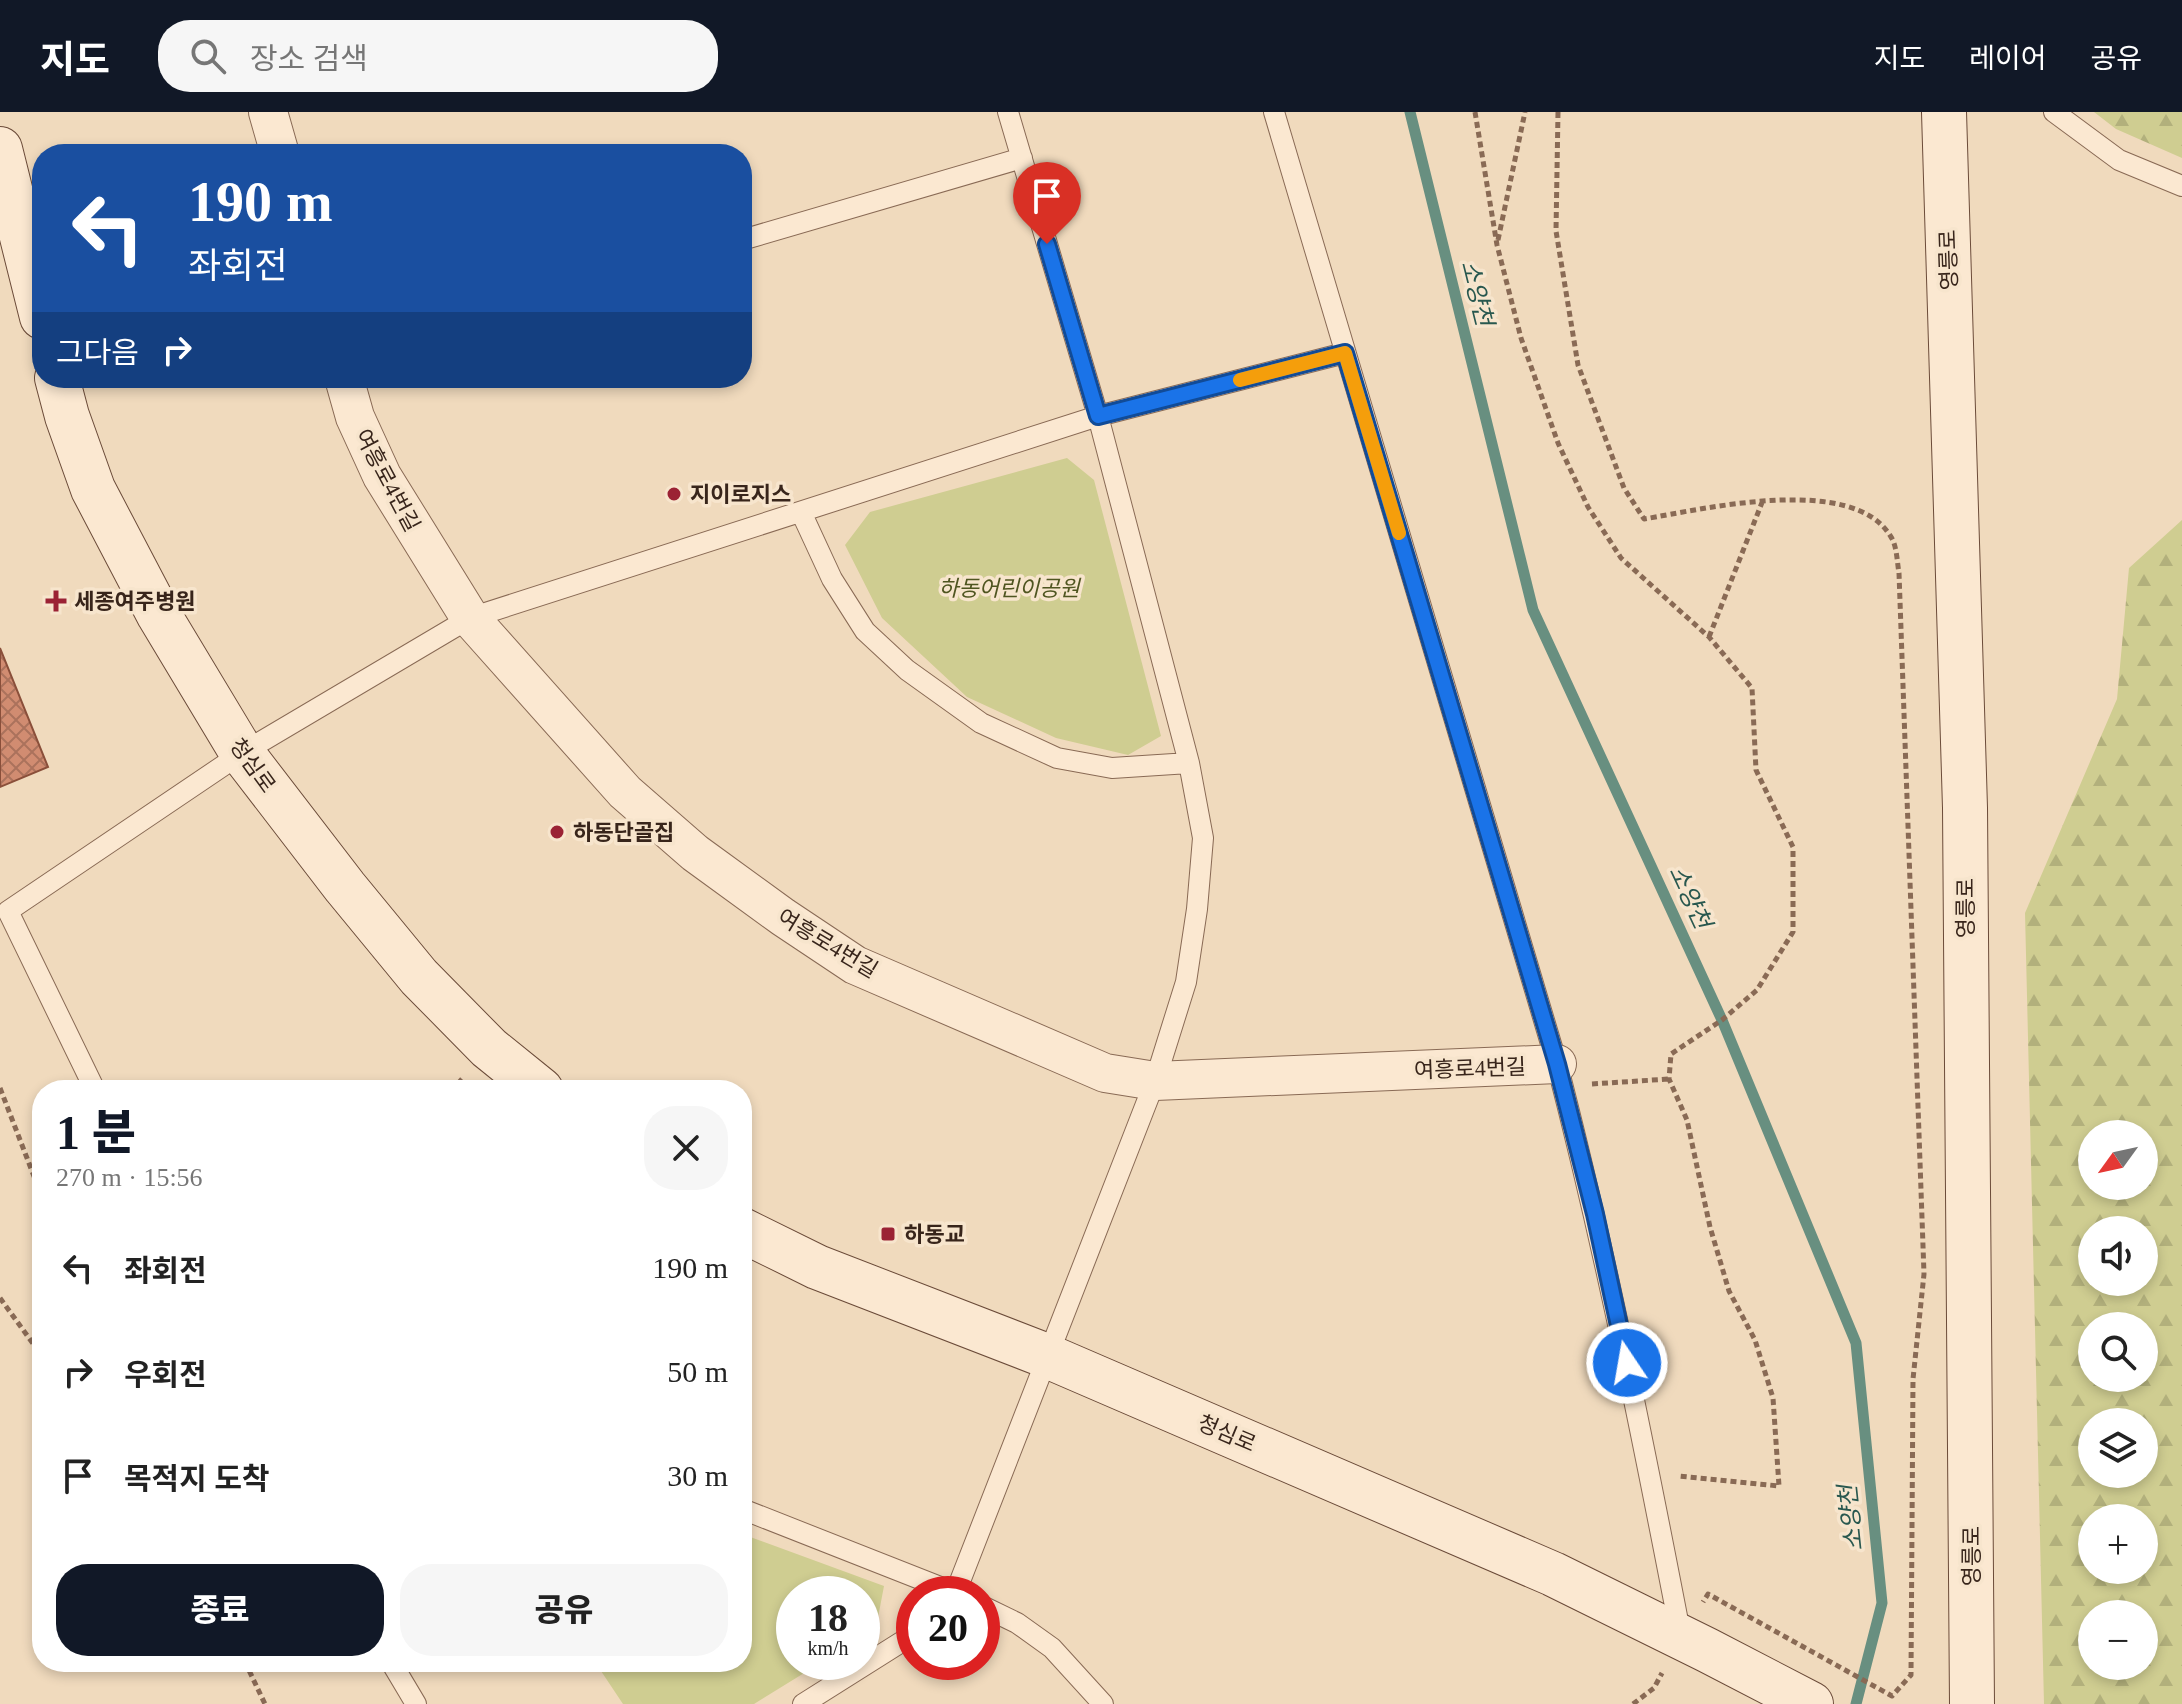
<!DOCTYPE html>
<html lang="ko">
<head>
<meta charset="utf-8">
<style>
  :root { --surface:#fff; --page:#f6f6f6; --text:#222; --muted:#767676; --accent:#111827 }
  body { margin:0; font-family:"Times New Roman","Noto Sans KR",serif; background:var(--page); color:var(--text); height:100vh; display:flex; flex-direction:column; font-size:30px; white-space:nowrap }
  * { box-sizing:border-box; margin:0 }
  p { font-size:26px; color:var(--muted) }
  .icon { flex:none; width:44px; height:44px; fill:none; stroke:currentColor; stroke-width:2; stroke-linecap:round; stroke-linejoin:round }
  .map { position:relative; flex:1; overflow:hidden }
  .sheet { position:absolute; left:32px; top:968px; width:720px; height:592px; display:flex; flex-direction:column; background:var(--surface); border-radius:32px; box-shadow:0 4px 12px #0003 }
  .sheet>* { flex:none }
  .guide { position:absolute; left:32px; top:32px; width:720px; height:244px; border-radius:32px; box-shadow:0 4px 12px #0003; background:#1a4fa0; color:#fff; overflow:hidden }
  .needle { width:52px; rotate:237deg }
  .fabs { position:absolute; left:2078px; top:1008px; display:grid; gap:16px }
  .fabs a { display:grid; place-items:center; width:80px; height:80px; border-radius:50%; background:var(--surface); box-shadow:0 4px 12px #0003; font-size:40px }
  .speed { position:absolute; left:776px; top:1464px; display:flex; gap:16px; font-size:40px; font-weight:700; text-align:center }
  .speed>* { display:grid; place-content:center; width:104px; height:104px; border-radius:50%; background:var(--surface); box-shadow:0 4px 12px #0003; line-height:1 }
  .speed small { font-size:20px; font-weight:400 }
  .speed .limit { border:12px solid #d22; background:#fff; color:#111 }
  .pin { position:absolute; display:grid; place-items:center; width:68px; height:68px; color:#fff; margin:-82px -34px; border-radius:50% 50% 50% 0; rotate:-45deg; box-shadow:0 0 8px #0007 }
  .pin .icon { rotate:45deg }
  .me { position:absolute; width:88px; margin:-44px; rotate:348deg; stroke-linejoin:round; filter:drop-shadow(0 0 6px #0008) }
  .turn { display:flex; align-items:center; gap:28px; height:168px; padding:0 24px; font-size:36px }
  .turn .icon { width:104px; height:104px; stroke-width:2.5 }
  .turn b { display:block; font-size:56px; line-height:68px }
  .then { display:flex; align-items:center; height:76px; padding:0 24px; background:#0003; gap:16px; font-size:30px }
  .round { display:grid; place-items:center; flex:none; width:84px; height:84px; border-radius:32px; background:var(--page) }
  .summary { display:flex; align-items:center; justify-content:space-between; height:136px; padding:0 24px }
  h1 { font-size:48px; font-weight:800; line-height:60px; color:var(--accent) }
  .button { display:flex; gap:16px; margin-top:auto; padding:16px 24px }
  .button a { flex:1; height:92px; border-radius:32px; background:var(--accent); color:#fff; font-size:32px; font-weight:800; line-height:92px; text-align:center }
  .button a+a { background:var(--page); color:var(--text) }
  ul { padding:0; list-style:none }
  li { display:flex; align-items:center; gap:24px; height:104px; padding:0 24px }
  li div { flex:1 }
  li b { display:block; font-size:30px }
  li em { font-style:normal }
  header { display:flex; align-items:center; gap:48px; box-sizing:border-box; height:112px; padding:0 40px; background:var(--accent); color:#fff }
  header strong { font-size:38px }
  nav { display:flex; gap:44px; margin-inline-start:auto; font-size:28px }
  .search { width:560px; height:72px; background:var(--page); display:flex; align-items:center; gap:20px; box-sizing:border-box; padding:0 28px; border-radius:32px; color:var(--muted); font-size:30px }
  .map>svg:first-child { display:block }
  .forest { fill:url(#forest-firs); fill-rule:evenodd }
  .green { fill:#cfcd91 }
  .lines { fill:none; stroke-linecap:round; stroke-linejoin:round }
  .stream { stroke:#688f80; stroke-width:11 }
  .building { fill:url(#building-cross-hatch); stroke:#8a4f3a; stroke-width:2 }
  .lane-casing { stroke:#896a55; stroke-width:22 }
  .street-casing { stroke:#896a55; stroke-width:40 }
  .secondary-casing { stroke:#6b4b39; stroke-width:46 }
  .path { stroke:#896a55; stroke-width:5; stroke-dasharray:6 4; stroke-linecap:butt }
  .lane { stroke:#fbe8d1; stroke-width:20 }
  .street { stroke:#fbe8d1; stroke-width:38 }
  .secondary { stroke:#fbe8d1; stroke-width:44 }
  .route-casing { stroke:#114b97; stroke-width:20 }
  .route { stroke:#1a73e8; stroke-width:14 }
  .slow { stroke:#f59e0b; stroke-width:14 }
  .poi-dot { fill:#9b2234; stroke:#f7e5cd; stroke-width:3 }
  .labels { text-anchor:middle; stroke-width:7; stroke-linejoin:round; paint-order:stroke }
  .street-label { font-size:22px; fill:#38251b; stroke:#f7e5cd }
  .poi-label { font-size:22px; font-weight:bold; fill:#38251b; stroke:#f7e5cd; text-anchor:start }
  .park-label { font-size:22px; font-style:italic; fill:#4f5520; stroke:#f7e5cd }
  .water-label { font-size:24px; font-style:italic; fill:#29584f; stroke:#f7e5cd }
</style>
</head>
<body>
<header>
<strong>지도</strong>
<div class="search"><svg class="icon" aria-label="search" viewBox="0 0 24 24"><circle cx="10" cy="10" r="6"/><path d="M15 15l6 6"/></svg>장소 검색</div>
<nav><a>지도</a><a>레이어</a><a>공유</a></nav>
</header>
<div class="map">
<svg width="2182" height="1592" viewBox="0 0 2182 1592">
  <defs>
    <pattern id="forest-firs" width="22" height="20" patternUnits="userSpaceOnUse" patternTransform="scale(2)"><rect width="22" height="20" fill="#cfcd91"/><path d="M5 1l3.5 6h-7zM16 11l3.5 6h-7z" fill="#b2b07c"/></pattern>
    <pattern id="building-cross-hatch" width="8" height="8" patternUnits="userSpaceOnUse" patternTransform="scale(2)"><rect width="8" height="8" fill="#d18c71"/><path d="M0 0l8 8M0 8l8-8" fill="none" stroke="#ab725c"/></pattern>
  </defs>
  <rect width="100%" height="100%" fill="#f0dabd"/>
  <!-- forest -->
  <path class="forest" d="M2094 0H2182V46L2116 17Z
    M2182 408V1592H2044L2025 801 2117 587 2129 456ZM2092 1022H2144V1074H2092ZM2092 1118H2144V1170H2092ZM2092 1214H2144V1266H2092ZM2092 1310H2144V1362H2092ZM2092 1406H2144V1458H2092ZM2092 1502H2144V1554H2092Z"/>
  <!-- green -->
  <path class="green" d="M1067 346 1094 368 1161 624 1128 643 1056 626 967 585 882 506 845 433 870 400Z
    M742 1422 884 1474 876 1516 862 1525V1482H794V1550H822L754 1592H623L595 1550H742Z"/>
  <g class="lines">
    <!-- stream -->
    <path class="stream" d="M1410 0 1533 498 1722 908 1856 1231 1882 1491 1856 1592"/>
  </g>
  <!-- building -->
  <path class="building" d="M0 536 48 655 0 675Z"/>
  <g class="lines">
    <!-- lane casing -->
    <g class="lane-casing">
      <path id="lane" d="M1274 0 1557 952C1606 1142 1644 1333 1681 1525
        M2054 0 2119 48 2182 74
        M742 128 1022 46
        M801 400 832 467 865 519 907 558 981 611 1057 646 1112 656 1189 651
        M95 978 8 799 242 641 470 506 1098 304 1345 241
        M742 1397 958 1482
        M955 1482 1155 969 1186 870 1197 797 1203 726 1189 651 1098 304 1008 0
        M982 1494 1017 1511 1052 1536 1103 1592
        M391 1550 416 1592
        M803 1592 914 1522"/>
    </g>
    <!-- street casing -->
    <g class="street-casing">
      <path id="street" d="M268 0 280 42
        M344 266 355 305 382 364 470 506 625 680 695 741 783 805 855 853 1105 961 1155 969 1557 952"/>
    </g>
    <!-- secondary casing -->
    <g class="secondary-casing">
      <path id="secondary" d="M1944 0 1965 696 1972 1592
        M0 37 42 205
        M57 266 67 304 93 377 159 503 242 641 345 775 419 865 489 936 541 978
        M742 1118 817 1155 1047 1244 1553 1462 1707 1538 1811 1592"/>
    </g>
    <!-- path -->
    <path class="path" d="M1475 0 1497 133 1521 226 1558 331 1588 395 1621 446 1709 525 1752 576 1756 658 1793 735V820L1757 878 1722 908 1671 942 1669 967 1687 1008 1710 1115 1729 1179 1755 1228 1773 1286 1779 1374 1678 1364
      M1558 0 1556 119 1578 253 1624 376 1644 407C1704 397 1854 361 1891 425 1897 434 1897 450 1899 461L1924 1162 1913 1267 1911 1563 1892 1584 1708 1482 1703 1490
      M1498 128 1525 0
      M1709 525 1763 388
      M1592 972 1669 967
      M0 976 42 1085
      M452 978 462 967
      M0 1186 42 1244
      M245 1550 265 1592
      M1633 1592 1654 1576 1662 1561"/>
    <!-- lane -->
    <use href="#lane" class="lane"/>
    <!-- street -->
    <use href="#street" class="street"/>
    <!-- secondary -->
    <use href="#secondary" class="secondary"/>
  </g>
  <g class="lines">
    <!-- route casing -->
    <g class="route-casing">
      <path id="route" d="M1047 132 1098 304 1345 241 1557 952 1595 1102 1627 1251"/>
    </g>
    <!-- route -->
    <use href="#route" class="route"/>
    <!-- slow -->
    <path class="slow" d="M1240 268 1345 241 1399 421"/>
  </g>
  <!-- markers -->
  <g class="poi-dot">
    <circle cx="674" cy="382" r="8"/>
    <path d="M52 477h8v8h8v8h-8v8h-8v-8h-8v-8h8z"/>
    <circle cx="557" cy="720" r="8"/>
    <rect x="880" y="1114" width="16" height="16" rx="4"/>
  </g>
  <g class="labels">
    <!-- street labels -->
    <g class="street-label">
      <text transform="translate(1948 148) rotate(-92)" y="8">영릉로</text>
      <text transform="translate(388 368) rotate(62)" y="8">여흥로4번길</text>
      <text transform="translate(253 653) rotate(54)" y="8">청심로</text>
      <text transform="translate(1965 796) rotate(-90)" y="8">영릉로</text>
      <text transform="translate(828 831) rotate(31)" y="8">여흥로4번길</text>
      <text transform="translate(1470 956) rotate(-2)" y="8">여흥로4번길</text>
      <text transform="translate(1227 1321) rotate(23)" y="8">청심로</text>
      <text transform="translate(1971 1444) rotate(-90)" y="8">영릉로</text>
    </g>
    <!-- poi labels -->
    <g class="poi-label">
      <text x="690" y="390">지이로지스</text>
      <text x="74" y="497">세종여주병원</text>
      <text x="573" y="728">하동단골집</text>
      <text x="904" y="1130">하동교</text>
    </g>
    <!-- park labels -->
    <g class="park-label">
      <text x="1009" y="484">하동어린이공원</text>
    </g>
    <!-- water labels -->
    <g class="water-label">
      <text transform="translate(1477 181) rotate(76)" y="8">소양천</text>
      <text transform="translate(1690 785) rotate(65)" y="8">소양천</text>
      <text transform="translate(1851 1406) rotate(-96)" y="8">소양천</text>
    </g>
  </g>
</svg>
<div class="fabs">
<a><svg class="needle" viewBox="-14 -14 28 28"><path d="M0-13l5 13h-10z" fill="#e53935"/><path d="M0 13l5-13h-10z" fill="#767676"/></svg></a>
<a><svg class="icon" aria-label="sound" viewBox="0 0 24 24"><path d="M4 9h4l5-4v14l-5-4H4zM17 9q2 3 0 6"/></svg></a>
<a><svg class="icon" aria-label="search" viewBox="0 0 24 24"><circle cx="10" cy="10" r="6"/><path d="M15 15l6 6"/></svg></a>
<a><svg class="icon" aria-label="layers" viewBox="0 0 24 24"><path d="M12 4l9 5-9 5-9-5zM3 14l9 5 9-5"/></svg></a>
<a>+</a>
<a>−</a>
</div>
<div class="speed"><div>18<small>km/h</small></div><div class="limit">20</div></div>
<div class="pin" style="left:1047px;top:132px;background:#d93025"><svg class="icon" aria-label="arrive" viewBox="0 0 24 24"><path d="M6 21V4h12l-3 4 3 4H6"/></svg></div>
<svg class="me" style="left:1627px;top:1251px" viewBox="-20 -20 40 40"><circle r="17" fill="#1a73e8" stroke="#fff" stroke-width="3"/><path d="M0-11L8 9 0 5-8 9z" fill="#fff"/></svg>
<div class="guide">
<div class="turn"><svg class="icon" aria-label="left" viewBox="0 0 24 24"><path d="M17 20v-9H6M10 6l-5 5 5 5"/></svg><div><b>190 m</b>좌회전</div></div>
<div class="then">그다음<svg class="icon" aria-label="right" viewBox="0 0 24 24"><path d="M7 20v-9h11M14 6l5 5-5 5"/></svg></div>
</div>
<section class="sheet">
<div class="summary"><div><h1>1 분</h1><p>270 m · 15:56</p></div><a class="round"><svg class="icon" aria-label="close" viewBox="0 0 24 24"><path d="M6 6l12 12M18 6L6 18"/></svg></a></div>
<ul>
<li><svg class="icon" aria-label="left" viewBox="0 0 24 24"><path d="M17 20v-9H6M10 6l-5 5 5 5"/></svg><div><b>좌회전</b></div><em>190 m</em></li>
<li><svg class="icon" aria-label="right" viewBox="0 0 24 24"><path d="M7 20v-9h11M14 6l5 5-5 5"/></svg><div><b>우회전</b></div><em>50 m</em></li>
<li><svg class="icon" aria-label="arrive" viewBox="0 0 24 24"><path d="M6 21V4h12l-3 4 3 4H6"/></svg><div><b>목적지 도착</b></div><em>30 m</em></li>
</ul>
<div class="button"><a>종료</a><a>공유</a></div>
</section>
</div>
</body>
</html>
